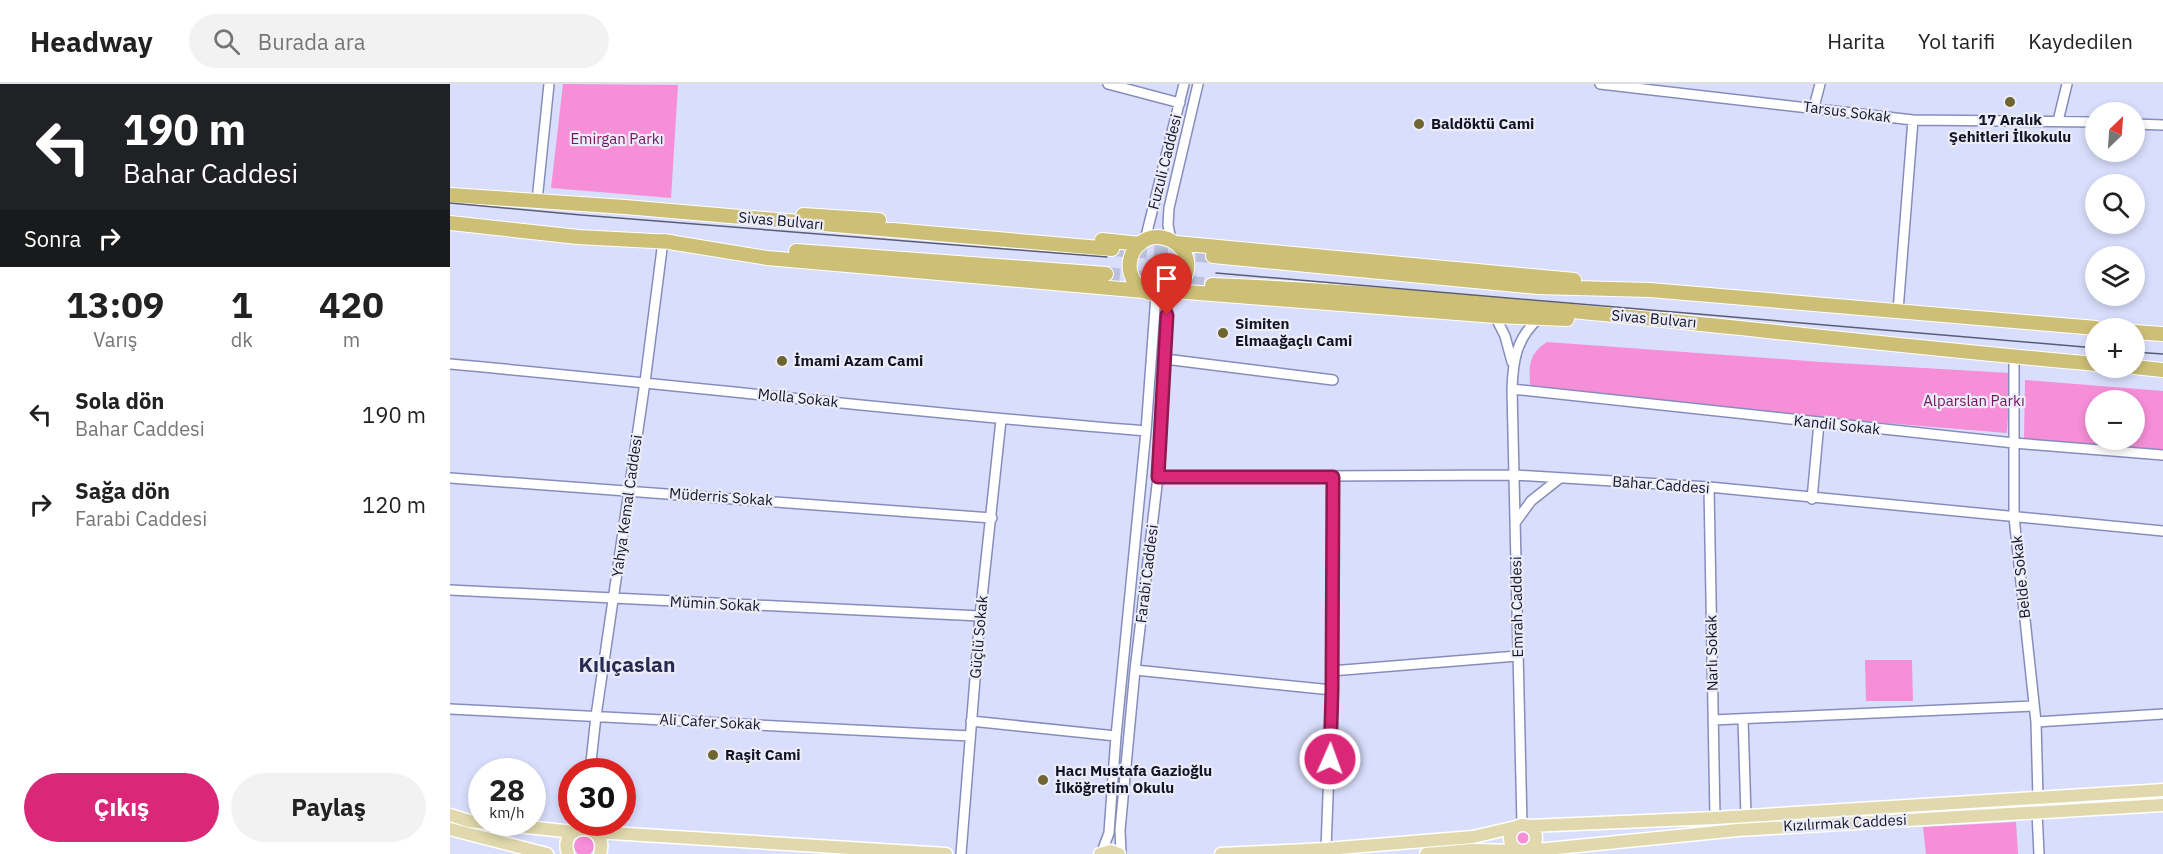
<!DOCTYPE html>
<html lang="tr">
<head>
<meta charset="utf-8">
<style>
  :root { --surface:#fff; --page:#f2f2f2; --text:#222; --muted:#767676; --line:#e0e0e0; --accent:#db2777 }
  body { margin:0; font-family:"IBM Plex Sans",sans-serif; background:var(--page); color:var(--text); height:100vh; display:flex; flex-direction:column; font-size:22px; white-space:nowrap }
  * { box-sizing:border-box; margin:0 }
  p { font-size:20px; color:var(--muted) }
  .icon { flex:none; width:33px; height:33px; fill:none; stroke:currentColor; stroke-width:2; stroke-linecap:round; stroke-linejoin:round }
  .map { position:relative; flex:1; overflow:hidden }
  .sheet { display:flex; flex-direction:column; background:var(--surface); width:450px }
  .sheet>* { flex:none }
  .hud { background:#202124; color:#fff; overflow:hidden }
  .needle { width:39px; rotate:25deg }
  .tools { position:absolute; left:1635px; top:18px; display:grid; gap:12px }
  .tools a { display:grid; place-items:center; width:60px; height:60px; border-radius:50%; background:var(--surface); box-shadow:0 3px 9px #0003; font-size:30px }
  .speed { position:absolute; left:18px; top:674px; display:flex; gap:12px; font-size:30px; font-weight:700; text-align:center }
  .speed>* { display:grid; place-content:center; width:78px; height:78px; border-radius:50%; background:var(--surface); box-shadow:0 3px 9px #0003; line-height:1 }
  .speed small { font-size:15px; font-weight:400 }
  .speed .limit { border:9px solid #d22; background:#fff; color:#111 }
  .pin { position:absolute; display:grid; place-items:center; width:51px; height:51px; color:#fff; margin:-62px -26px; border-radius:50% 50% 50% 0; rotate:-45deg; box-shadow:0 0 6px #0007 }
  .pin .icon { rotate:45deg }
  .me { position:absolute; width:66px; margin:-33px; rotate:2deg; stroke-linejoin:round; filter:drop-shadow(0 0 4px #0008) }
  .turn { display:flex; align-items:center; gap:21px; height:126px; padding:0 24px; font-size:27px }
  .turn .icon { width:78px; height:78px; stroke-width:2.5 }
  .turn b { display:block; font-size:42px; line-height:51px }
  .then { display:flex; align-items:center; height:57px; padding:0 24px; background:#0003; gap:12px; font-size:22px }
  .eta { display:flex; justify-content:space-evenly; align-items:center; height:102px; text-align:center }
  .eta b { font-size:36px; font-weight:700; line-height:42px }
  .cta { display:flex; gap:12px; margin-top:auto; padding:12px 24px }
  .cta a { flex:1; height:69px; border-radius:36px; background:var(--accent); color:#fff; font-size:24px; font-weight:700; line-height:69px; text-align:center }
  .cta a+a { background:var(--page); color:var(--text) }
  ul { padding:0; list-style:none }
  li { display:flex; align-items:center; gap:18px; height:90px; padding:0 24px }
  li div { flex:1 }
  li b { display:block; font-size:22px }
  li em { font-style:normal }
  header { display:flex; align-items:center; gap:36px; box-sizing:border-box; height:84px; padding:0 30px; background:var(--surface); border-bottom:2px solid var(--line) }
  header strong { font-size:28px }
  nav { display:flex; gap:33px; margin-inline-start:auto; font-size:21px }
  .search { width:420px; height:54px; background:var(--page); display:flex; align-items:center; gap:15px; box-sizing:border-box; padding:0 21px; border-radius:33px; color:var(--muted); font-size:22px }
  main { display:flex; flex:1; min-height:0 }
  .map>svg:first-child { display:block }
  .green { fill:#f68ed8; fill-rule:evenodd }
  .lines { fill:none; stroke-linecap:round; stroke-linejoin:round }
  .highway-tunnel { stroke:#bbc0dc; stroke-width:14; stroke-dasharray:14 7; stroke-linecap:butt }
  .minor-casing { stroke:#878dbb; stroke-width:12 }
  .major-casing { stroke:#fff; stroke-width:15 }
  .highway-casing { stroke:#fff; stroke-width:16 }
  .minor { stroke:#fff; stroke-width:9 }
  .major { stroke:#e1d9ad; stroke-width:12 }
  .highway { stroke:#cdbf76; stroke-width:14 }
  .tram { stroke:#5a5c73; stroke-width:1.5 }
  .route-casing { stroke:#8e194d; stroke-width:15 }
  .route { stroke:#db2777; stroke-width:10 }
  .poi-dot { fill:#6e6531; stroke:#ebecf7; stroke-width:2 }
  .labels { text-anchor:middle; stroke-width:4.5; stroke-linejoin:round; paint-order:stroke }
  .street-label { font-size:15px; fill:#131426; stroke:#ebecf7 }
  .poi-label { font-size:15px; font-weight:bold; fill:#131426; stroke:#ebecf7; text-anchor:start }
  .park-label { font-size:15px; fill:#741560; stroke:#ebecf7 }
  .district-label { font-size:21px; font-weight:bold; fill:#282b51; stroke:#ebecf7 }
</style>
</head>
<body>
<header>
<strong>Headway</strong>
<div class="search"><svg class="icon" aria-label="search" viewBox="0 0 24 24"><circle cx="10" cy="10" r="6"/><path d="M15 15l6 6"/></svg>Burada ara</div>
<nav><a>Harita</a><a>Yol tarifi</a><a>Kaydedilen</a></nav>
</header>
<main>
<section class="sheet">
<div class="hud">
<div class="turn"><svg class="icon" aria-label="left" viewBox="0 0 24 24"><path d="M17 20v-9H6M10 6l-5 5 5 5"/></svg><div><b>190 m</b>Bahar Caddesi</div></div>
<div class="then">Sonra<svg class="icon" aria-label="right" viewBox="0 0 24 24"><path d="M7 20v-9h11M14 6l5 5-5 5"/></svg></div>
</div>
<div class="eta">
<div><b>13:09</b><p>Varış</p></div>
<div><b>1</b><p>dk</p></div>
<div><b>420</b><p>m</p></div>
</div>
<ul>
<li><svg class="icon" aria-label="left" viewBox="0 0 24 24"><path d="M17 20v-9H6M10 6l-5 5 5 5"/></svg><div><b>Sola dön</b><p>Bahar Caddesi</p></div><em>190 m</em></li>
<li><svg class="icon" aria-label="right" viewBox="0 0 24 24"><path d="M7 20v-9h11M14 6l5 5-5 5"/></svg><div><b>Sağa dön</b><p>Farabi Caddesi</p></div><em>120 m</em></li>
</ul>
<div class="cta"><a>Çıkış</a><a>Paylaş</a></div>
</section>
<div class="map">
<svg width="1713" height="770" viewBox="0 0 1713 770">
  <rect width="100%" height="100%" fill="#d9defc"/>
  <!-- green -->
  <path class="green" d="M113 0 228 1 221 114 101 104Z
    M1097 258 1371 278 1560 289 1557 349 1262 325 1080 306C1080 284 1076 272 1097 258Z
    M1575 296 1713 307V367L1574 357ZM1646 316H1684V356H1646Z
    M1415 576H1462L1463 617H1416Z
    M1566 738 1568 770H1476L1473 743Z
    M1065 754a8 8 0 1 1 16 0a8 8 0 1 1-16 0Z
    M124 762a10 10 0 1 1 20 0a10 10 0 1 1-20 0Z"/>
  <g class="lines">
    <!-- highway-tunnel -->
    <path class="highway-tunnel" d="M662 165 763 172
      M656 190 762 201"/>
    <!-- minor casing -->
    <g class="minor-casing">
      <path id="minor" d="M658 0 730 19
        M1150 0 1463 36 1646 38
        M1364 23 1370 0
        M1608 37 1617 0
        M1684 40 1713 41
        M87 117 99 0
        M695 156 734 0
        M721 156 718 141 719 124 748 0
        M1448 227 1463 36
        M1045 232 1055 252 1062 278
        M1564 273V433L1586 638 1588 714
        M715 275 883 296
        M0 280C232 301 464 329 696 347
        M1062 305 1564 359 1713 371
        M708 393 1065 391 1259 403 1713 447
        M0 394 542 434
        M1259 403 1265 734
        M1362 415 1369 339
        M1065 439 1081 417 1110 394
        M0 506 530 532
        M685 586 882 606
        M881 587 1067 572
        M0 625 520 652
        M1293 635 1296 732
        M1263 636 1584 622
        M521 637 666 652
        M1586 638 1713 630
        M140 687 146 632 195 298 213 157
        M1587 728 1589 770
        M1072 741 1062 305C1063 277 1066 255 1088 235
        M876 765 882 606 883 393
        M511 770 530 532 551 336
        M651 770 659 749 666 652 696 347 706 211
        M671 770 670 746 685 586 708 393 718 210"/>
    </g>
    <!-- major casing -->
    <g class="major-casing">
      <path id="major" d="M0 731 19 737 124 748
        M1060 754a13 13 0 1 1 26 0a13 13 0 1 1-26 0Z
        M1079 742 1265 734 1713 706
        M0 745 97 770
        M145 748 496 770
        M1077 767 1288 746 1713 721
        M118 770C107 737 160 737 150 770
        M650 770 661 767 669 770
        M771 770 876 765 1023 753 1066 743
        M976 770 1022 766 1068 767"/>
    </g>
    <!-- highway casing -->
    <g class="highway-casing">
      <path id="highway" d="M0 111 175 123 662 165
        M353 131 429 136
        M0 139 128 153 222 158
        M652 156 690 160
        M213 157 317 174 694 207C732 224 755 172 720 156 687 141 663 186 694 207
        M726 159 1124 196
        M346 167 656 190
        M763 172 1088 203 1200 206 1646 244
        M762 201C1058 213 1351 254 1646 280
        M724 207 1045 232 1117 235
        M1684 248 1713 250
        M1684 283 1713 286"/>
    </g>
    <!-- minor -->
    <use href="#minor" class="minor"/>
    <!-- major -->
    <use href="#major" class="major"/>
    <!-- highway -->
    <use href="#highway" class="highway"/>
    <!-- tram -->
    <path class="tram" d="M0 119 131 131 657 173
      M766 189 1646 264
      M1684 268 1713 270"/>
  </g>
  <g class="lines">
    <!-- route casing -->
    <g class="route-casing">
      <path id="route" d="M717 231 708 393H883L882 606 880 675"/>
    </g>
    <!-- route -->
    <use href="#route" class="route"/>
  </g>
  <!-- markers -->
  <g class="poi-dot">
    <circle cx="1560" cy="18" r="6"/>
    <circle cx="969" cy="40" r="6"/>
    <circle cx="773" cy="249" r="6"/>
    <circle cx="332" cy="277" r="6"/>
    <circle cx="263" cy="671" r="6"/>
    <circle cx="593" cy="696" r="6"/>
  </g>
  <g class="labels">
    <!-- street labels -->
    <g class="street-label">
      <text transform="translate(1397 28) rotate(7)" y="5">Tarsus Sokak</text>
      <text transform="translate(715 78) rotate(-76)" y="5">Fuzuli Caddesi</text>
      <text transform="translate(331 137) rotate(5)" y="5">Sivas Bulvarı</text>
      <text transform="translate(1204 235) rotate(5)" y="5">Sivas Bulvarı</text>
      <text transform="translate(348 314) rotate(6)" y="5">Molla Sokak</text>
      <text transform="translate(1387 341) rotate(6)" y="5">Kandil Sokak</text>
      <text transform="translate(1211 401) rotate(4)" y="5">Bahar Caddesi</text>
      <text transform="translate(271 413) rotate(4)" y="5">Müderris Sokak</text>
      <text transform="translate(177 422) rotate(-82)" y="5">Yahya Kemal Caddesi</text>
      <text transform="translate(697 490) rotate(-83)" y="5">Farabi Caddesi</text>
      <text transform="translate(1571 493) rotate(-96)" y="5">Belde Sokak</text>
      <text transform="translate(265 520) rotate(3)" y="5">Mümin Sokak</text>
      <text transform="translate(1067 523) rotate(-91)" y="5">Emrah Caddesi</text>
      <text transform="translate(529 553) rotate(-85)" y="5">Güçlü Sokak</text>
      <text transform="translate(1262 569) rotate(-91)" y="5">Narlı Sokak</text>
      <text transform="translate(260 638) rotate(3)" y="5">Ali Cafer Sokak</text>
      <text transform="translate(1395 739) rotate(-3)" y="5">Kızılırmak Caddesi</text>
    </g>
    <!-- poi labels -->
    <g class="poi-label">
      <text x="1560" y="41" text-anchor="middle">17 Aralık<tspan x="1560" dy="17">Şehitleri İlkokulu</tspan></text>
      <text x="981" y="45">Baldöktü Cami</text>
      <text x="785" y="245">Simiten<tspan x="785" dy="17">Elmaağaçlı Cami</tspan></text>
      <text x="344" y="282">İmami Azam Cami</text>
      <text x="275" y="676">Raşit Cami</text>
      <text x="605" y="692">Hacı Mustafa Gazioğlu<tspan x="605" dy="17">İlköğretim Okulu</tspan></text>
    </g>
    <!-- park labels -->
    <g class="park-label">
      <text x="167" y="60">Emirgan Parkı</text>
      <text x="1524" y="322">Alparslan Parkı</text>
    </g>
    <!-- district labels -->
    <g class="district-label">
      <text x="177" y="588">Kılıçaslan</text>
    </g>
  </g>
</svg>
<div class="tools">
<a><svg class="needle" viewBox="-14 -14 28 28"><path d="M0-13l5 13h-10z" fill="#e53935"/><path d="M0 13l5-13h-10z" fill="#767676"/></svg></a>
<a><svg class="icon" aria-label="search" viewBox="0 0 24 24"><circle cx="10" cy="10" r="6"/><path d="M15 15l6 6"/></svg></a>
<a><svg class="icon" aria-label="layers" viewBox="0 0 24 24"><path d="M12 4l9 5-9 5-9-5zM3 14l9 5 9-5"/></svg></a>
<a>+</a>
<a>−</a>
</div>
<div class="speed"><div>28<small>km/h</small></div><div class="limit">30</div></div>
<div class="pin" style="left:717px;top:231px;background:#d93025"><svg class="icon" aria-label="arrive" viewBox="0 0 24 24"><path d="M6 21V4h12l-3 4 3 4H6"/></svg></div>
<svg class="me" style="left:880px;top:675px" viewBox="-20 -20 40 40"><circle r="17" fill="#db2777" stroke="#fff" stroke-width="3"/><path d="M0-11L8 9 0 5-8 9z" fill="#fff"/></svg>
</div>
</main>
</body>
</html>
